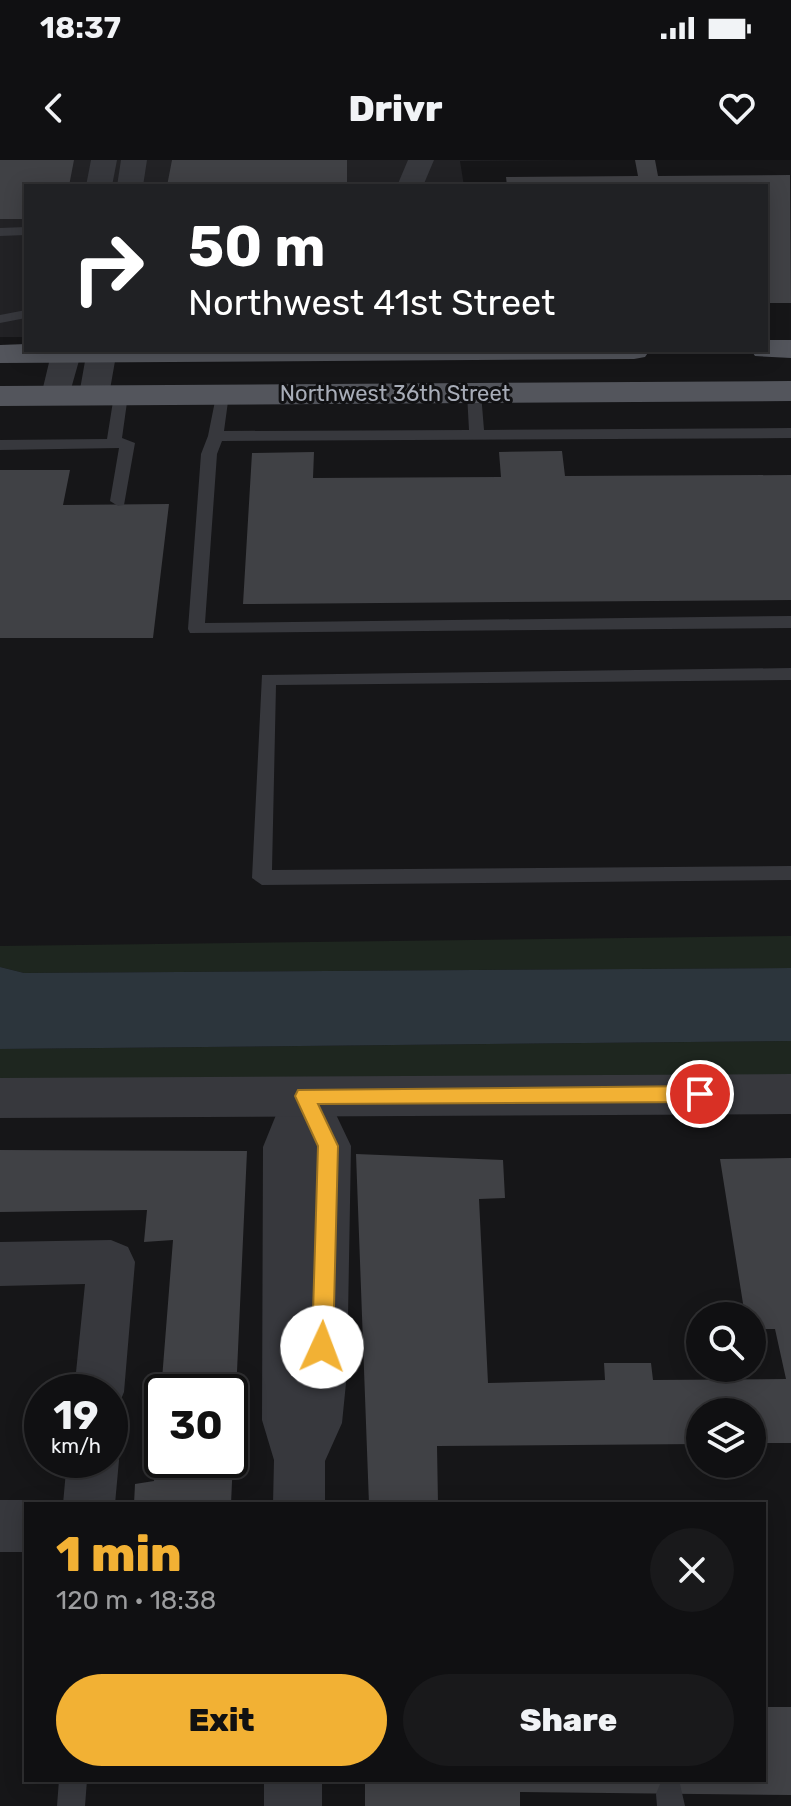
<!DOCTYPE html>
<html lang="en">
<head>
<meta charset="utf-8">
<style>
  :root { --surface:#101012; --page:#19191b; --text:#f1f3f6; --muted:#9c9d9f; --line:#303032; --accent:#f2b134 }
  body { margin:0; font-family:Rubik,sans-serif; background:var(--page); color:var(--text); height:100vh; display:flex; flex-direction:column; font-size:30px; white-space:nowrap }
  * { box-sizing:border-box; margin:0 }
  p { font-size:26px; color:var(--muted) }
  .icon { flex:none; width:44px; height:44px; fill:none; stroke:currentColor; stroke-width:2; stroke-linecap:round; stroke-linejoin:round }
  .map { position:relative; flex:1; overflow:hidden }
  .side { position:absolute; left:24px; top:1342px; width:742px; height:280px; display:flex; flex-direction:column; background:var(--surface); border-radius:0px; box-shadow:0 4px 20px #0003,0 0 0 2px var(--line) }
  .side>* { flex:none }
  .banner { position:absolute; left:24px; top:24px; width:744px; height:168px; border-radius:0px; box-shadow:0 4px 20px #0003,0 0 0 2px var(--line); background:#202124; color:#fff; overflow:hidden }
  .tools { position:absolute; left:686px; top:1142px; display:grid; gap:16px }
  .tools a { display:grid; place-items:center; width:80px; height:80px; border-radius:50%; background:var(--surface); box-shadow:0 4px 20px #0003,0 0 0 2px var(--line); font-size:40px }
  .speed { position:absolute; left:24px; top:1214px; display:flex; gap:16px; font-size:40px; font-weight:700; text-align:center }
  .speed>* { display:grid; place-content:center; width:104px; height:104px; border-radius:50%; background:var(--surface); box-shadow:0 4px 20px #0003,0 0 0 2px var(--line); line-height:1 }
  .speed small { font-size:20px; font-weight:400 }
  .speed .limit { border:4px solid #111; border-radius:12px; background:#fff; color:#111 }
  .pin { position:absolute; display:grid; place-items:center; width:68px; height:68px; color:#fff; margin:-34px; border:4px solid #fff; border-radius:50%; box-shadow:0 2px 8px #0007 }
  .me { position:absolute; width:88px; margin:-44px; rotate:2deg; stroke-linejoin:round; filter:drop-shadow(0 0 6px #0008) }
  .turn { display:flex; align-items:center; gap:28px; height:168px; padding:0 32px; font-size:36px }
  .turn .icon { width:104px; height:104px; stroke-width:2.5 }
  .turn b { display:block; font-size:56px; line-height:68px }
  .round { display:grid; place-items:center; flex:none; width:84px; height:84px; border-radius:42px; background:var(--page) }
  .head { display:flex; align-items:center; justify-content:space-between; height:136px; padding:0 32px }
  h1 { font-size:48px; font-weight:800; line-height:60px; color:var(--accent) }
  .cta { display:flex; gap:16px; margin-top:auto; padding:16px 32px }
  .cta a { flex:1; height:92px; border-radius:48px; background:var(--accent); color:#111; font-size:32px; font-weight:800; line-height:92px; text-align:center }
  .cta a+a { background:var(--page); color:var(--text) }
  .status { display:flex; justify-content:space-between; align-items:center; height:56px; padding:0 40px; background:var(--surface); direction:ltr }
  .status svg { height:22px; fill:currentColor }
  header { display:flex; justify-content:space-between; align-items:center; height:104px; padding:0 32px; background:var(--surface); font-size:36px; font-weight:800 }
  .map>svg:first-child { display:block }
  .built { fill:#222225 }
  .green { fill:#1e261f }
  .water { fill:#2c353c }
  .building { fill:#404145 }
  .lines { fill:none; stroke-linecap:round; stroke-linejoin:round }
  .service { fill:#37383d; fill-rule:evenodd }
  .minor { fill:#37383d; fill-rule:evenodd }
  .tertiary { fill:#37383d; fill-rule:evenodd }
  .primary { fill:#53555c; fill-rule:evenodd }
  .route { fill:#f2b134; stroke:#9d7322; stroke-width:2 }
  .labels { text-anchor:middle; stroke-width:6; stroke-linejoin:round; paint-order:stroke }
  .far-street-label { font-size:22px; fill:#a8adb8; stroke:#111113 }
</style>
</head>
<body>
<div class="status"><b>18:37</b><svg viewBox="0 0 49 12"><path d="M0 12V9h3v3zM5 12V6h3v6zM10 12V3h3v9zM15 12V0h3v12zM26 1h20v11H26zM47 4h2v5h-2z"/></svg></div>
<header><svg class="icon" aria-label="back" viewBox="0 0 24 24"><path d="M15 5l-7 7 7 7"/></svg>Drivr<svg class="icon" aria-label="heart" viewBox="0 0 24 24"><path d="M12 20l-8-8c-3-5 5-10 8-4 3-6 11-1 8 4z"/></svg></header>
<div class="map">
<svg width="791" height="1646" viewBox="0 0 791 1646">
  <rect width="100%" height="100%" fill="#161618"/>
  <!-- built -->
  <path class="built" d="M0 0H581L460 1 464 26H26V177H0Z"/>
  <!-- green -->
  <path class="green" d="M791 776V808L24 813 0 807V786Z
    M791 881V922L0 927V889Z"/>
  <!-- water -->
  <path class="water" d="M0 807 24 813 791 808V881L0 889Z"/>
  <!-- building -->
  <path class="building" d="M0 0H74L69 26H26V59H0Z
    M172 0H347V26H167Z
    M635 0H655L658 16 790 15 791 143H766V26H507L506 17 638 16Z
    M562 291 565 316 791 315V440L243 444 252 293 314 292 313 318 501 317 499 292Z
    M0 310H70L63 345 169 344 153 478H0Z
    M0 990 247 991 231 1344H134L135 1324 154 1321 160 1246 162 1300H230V1232H161L173 1080 144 1082 147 1050 0 1052Z
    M356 994 503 1000 505 1038 479 1039 488 1223 605 1220 604 1203H651L653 1220 786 1219 775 1169H752V1156H745L720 999 791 998V1283H752V1252H700V1284L437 1286 438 1344H369Z
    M764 1547H791V1635L520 1632V1646H365V1620H764Z"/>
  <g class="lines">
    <!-- service -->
    <path class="service" d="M26 67V75L0 76V68Z
      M26 150V158L0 163V155Z
      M474 229 481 233 484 270 791 268V278L222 281 217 294 205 463 791 456V468L190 473 188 469 201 294 208 276 217 231H227L229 234 224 271 469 270 467 233Z
      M121 231 128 235 122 278 135 283 124 345 118 346 110 341 119 288 0 290V280L107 279 114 235Z
      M791 508V520L276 525 272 710 791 706V720L262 725 252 718 262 515Z
      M59 1620H87L85 1646H57Z
      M670 1620 680 1624 685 1646H657L656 1634 660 1624Z"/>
    <!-- minor -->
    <path class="minor" d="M91 0H117L112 26H86Z
      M121 0H147L143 26H117Z
      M408 0H434L423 26H397Z
      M52 190H82L67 243H45L41 236Z
      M87 190H117L109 235 105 242H83L79 235Z
      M305 917 321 923 351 986 347 1213 342 1263 325 1301V1344H273L274 1300 262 1260 263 987 289 923Z
      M111 1080 128 1087 135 1102 124 1232 117 1249 110 1252V1232H74L85 1124 0 1126V1082Z
      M110 1282 119 1300 115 1344H63L67 1300H110Z
      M0 1340H26L36 1344H26V1392H0Z
      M264 1620H322V1646H264Z"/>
    <!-- tertiary -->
    <path class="tertiary" d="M791 914V954L0 958V918Z"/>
    <!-- primary -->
    <path class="primary" d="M766 180H791V198L755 196 751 190H766Z
      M26 184V190H650L645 197 634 199 0 203V185Z
      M791 221V241L0 246V226Z"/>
  </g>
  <!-- route -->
  <path class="route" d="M700 926 709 934 700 942 318 944 338 986 333 1187 330 1194 322 1197 315 1194 312 1187 318 986 295 936 298 930Z"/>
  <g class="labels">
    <!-- far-street labels -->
    <g class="far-street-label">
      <text x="395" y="241">Northwest 36th Street</text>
    </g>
  </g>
</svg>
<div class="tools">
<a><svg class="icon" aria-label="search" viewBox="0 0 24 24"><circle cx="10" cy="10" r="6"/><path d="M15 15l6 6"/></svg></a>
<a><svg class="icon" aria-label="layers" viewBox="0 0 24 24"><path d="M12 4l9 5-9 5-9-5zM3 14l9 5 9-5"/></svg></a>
</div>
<div class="speed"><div>19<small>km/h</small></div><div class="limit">30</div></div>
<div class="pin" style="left:700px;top:934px;background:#d93025"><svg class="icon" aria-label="arrive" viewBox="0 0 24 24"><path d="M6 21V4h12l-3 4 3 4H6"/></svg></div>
<svg class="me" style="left:322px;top:1187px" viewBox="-20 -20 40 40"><circle r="19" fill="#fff"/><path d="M0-13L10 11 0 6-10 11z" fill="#f2b134"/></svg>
<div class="banner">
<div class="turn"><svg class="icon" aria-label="right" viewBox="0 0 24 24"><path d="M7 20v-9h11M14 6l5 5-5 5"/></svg><div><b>50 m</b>Northwest 41st Street</div></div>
</div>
<section class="side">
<div class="head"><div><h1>1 min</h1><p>120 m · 18:38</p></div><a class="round"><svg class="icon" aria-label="close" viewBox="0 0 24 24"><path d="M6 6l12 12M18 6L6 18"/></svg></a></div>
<div class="cta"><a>Exit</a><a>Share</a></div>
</section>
</div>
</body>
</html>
